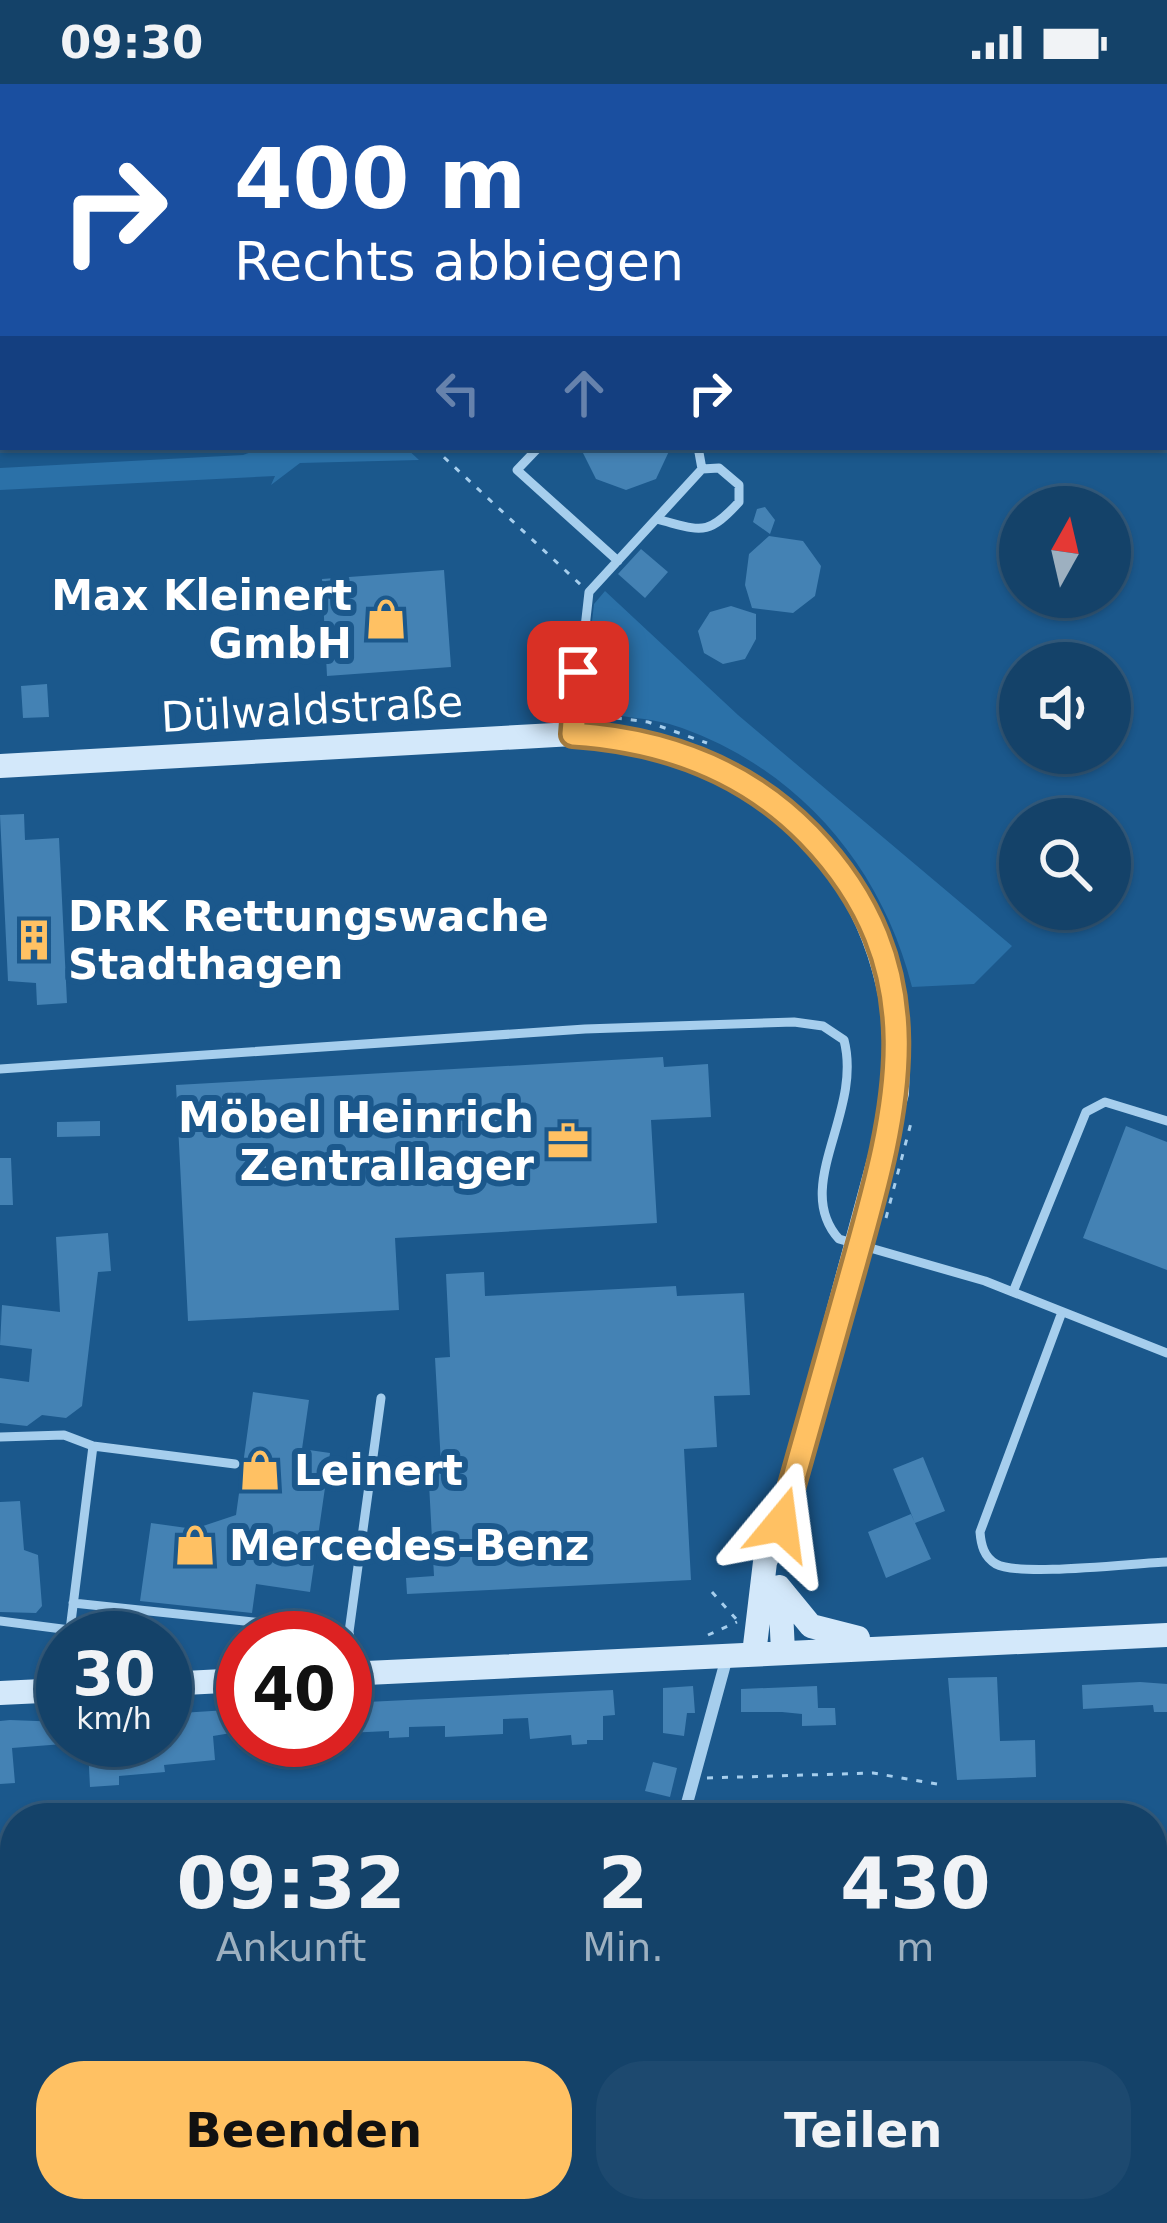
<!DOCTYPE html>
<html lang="de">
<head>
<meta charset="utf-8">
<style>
  :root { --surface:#144269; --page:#1d496f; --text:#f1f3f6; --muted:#9db0c0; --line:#335b7d; --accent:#ffc163 }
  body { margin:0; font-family:"DejaVu Sans",sans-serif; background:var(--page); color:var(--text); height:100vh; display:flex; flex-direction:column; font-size:45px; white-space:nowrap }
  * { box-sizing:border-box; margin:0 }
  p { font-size:39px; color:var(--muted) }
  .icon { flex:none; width:66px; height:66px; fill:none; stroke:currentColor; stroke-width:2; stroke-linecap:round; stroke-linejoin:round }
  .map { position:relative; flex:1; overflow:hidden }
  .drawer { position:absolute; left:0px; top:1719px; width:1167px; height:420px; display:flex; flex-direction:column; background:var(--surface); border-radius:48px 48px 0 0; box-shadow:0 3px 9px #0004,0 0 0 3px var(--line) }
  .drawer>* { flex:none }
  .guide { position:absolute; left:0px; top:0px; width:1167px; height:366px; box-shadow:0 3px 9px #0004,0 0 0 3px var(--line); background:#1a4fa0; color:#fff; overflow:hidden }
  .needle { width:78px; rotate:8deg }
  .tools { position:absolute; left:999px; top:402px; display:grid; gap:24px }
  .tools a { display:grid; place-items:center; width:132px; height:132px; border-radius:50%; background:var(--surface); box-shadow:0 3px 9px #0004,0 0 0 3px var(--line); font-size:60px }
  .speed { position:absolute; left:36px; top:1527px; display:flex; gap:24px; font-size:60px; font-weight:700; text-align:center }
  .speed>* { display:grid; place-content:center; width:156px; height:156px; border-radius:50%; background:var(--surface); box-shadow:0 3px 9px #0004,0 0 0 3px var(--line); line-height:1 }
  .speed small { font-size:30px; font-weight:400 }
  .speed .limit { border:18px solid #d22; background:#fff; color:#111 }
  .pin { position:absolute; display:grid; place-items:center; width:102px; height:102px; color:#fff; margin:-51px; border-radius:24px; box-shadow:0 6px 18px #0006 }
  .me { position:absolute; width:132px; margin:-66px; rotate:16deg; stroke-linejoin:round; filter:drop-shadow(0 0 9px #0008) }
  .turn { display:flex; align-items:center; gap:42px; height:252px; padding:0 36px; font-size:54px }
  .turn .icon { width:156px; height:156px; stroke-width:2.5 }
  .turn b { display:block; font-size:84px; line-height:102px }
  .lanes { display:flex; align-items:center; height:114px; padding:0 36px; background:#0003; justify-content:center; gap:60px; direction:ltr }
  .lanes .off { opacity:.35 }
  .eta { display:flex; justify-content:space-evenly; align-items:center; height:204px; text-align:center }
  .eta b { font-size:72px; font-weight:800; line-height:84px }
  .button { display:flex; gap:24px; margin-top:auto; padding:24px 36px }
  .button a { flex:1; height:138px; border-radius:48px; background:var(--accent); color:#111; font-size:48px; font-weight:800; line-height:138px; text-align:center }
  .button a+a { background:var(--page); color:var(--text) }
  .status { display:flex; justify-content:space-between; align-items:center; height:84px; padding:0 60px; background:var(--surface); direction:ltr }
  .status svg { height:33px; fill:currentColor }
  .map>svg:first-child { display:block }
  .green { fill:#2b71a8 }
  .building { fill:#4482b4 }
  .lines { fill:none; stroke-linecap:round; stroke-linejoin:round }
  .path { stroke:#a6ceed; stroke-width:3; stroke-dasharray:6 9; stroke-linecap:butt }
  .lane { stroke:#a6ceed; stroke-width:9 }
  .street { stroke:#a6ceed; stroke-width:12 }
  .secondary { stroke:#d3e8fa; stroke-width:24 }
  .highway { stroke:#fff; stroke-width:36 }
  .route-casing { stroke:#a67d40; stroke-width:30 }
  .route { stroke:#ffc163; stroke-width:21 }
  .labels { text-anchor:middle; stroke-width:12; stroke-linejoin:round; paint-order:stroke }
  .poi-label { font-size:42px; font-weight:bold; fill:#fff; stroke:#1b588c; text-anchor:start }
  .street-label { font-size:42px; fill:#fff; stroke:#1b588c }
</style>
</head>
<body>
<div class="status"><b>09:30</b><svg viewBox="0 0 49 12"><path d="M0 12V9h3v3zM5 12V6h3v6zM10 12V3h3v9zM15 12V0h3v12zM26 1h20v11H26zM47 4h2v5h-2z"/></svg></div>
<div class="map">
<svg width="1167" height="2139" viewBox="0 0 1167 2139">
  <rect width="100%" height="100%" fill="#1b588c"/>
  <!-- green -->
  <path class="green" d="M64 0H344L348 3H68Z
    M265 363H405L419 376 300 379 271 401 275 392 0 406V384L243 371Z
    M605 507 738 631 1012 862 974 900 912 903C882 783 799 686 682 644 649 632 614 634 582 625L594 520Z"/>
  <!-- building -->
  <path class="building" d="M580 363H671L656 395 626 406 596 395Z
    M765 423 775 436 770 450 753 438 757 425Z
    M769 452 803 457 821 482 815 512 793 529 752 524 745 501 749 470Z
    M641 465 668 488 645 514 618 490Z
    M444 486 451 583 327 592 322 495Z
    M731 522 756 530V555L745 575 723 580 704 569 698 547 710 528Z
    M47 600 49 633 23 634 21 602Z
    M24 730 25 756 59 754 67 919 37 921 36 899 8 897 0 731Z
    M663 973 664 983 708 980 711 1033 651 1036 657 1139 395 1154 399 1226 188 1237 176 1001Z
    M100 1037V1052L57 1053V1038Z
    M1126 1042 1167 1058V1186L1083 1154Z
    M0 1074H11L13 1121H0Z
    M108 1149 111 1187 98 1188 82 1322 66 1334 42 1331 27 1342 0 1339V1294L29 1298 32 1265 0 1261 2 1221 60 1228 56 1153Z
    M484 1188 485 1212 676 1202 677 1212 744 1209 750 1311 714 1312 717 1363 684 1365 691 1496 407 1510 406 1494 434 1492 428 1381 441 1380 435 1274 450 1273 446 1190Z
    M253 1308 309 1316 302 1365 330 1369 310 1508 256 1500 252 1529 140 1517 151 1439 194 1445 236 1431Z
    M923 1373 945 1427 915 1439 893 1385Z
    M20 1417 24 1466 38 1471 42 1522 36 1529 0 1528V1418Z
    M911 1430 931 1475 886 1494 868 1448Z
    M997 1593 1000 1657 1035 1656 1036 1693 957 1696 948 1594Z
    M1140 1598 1167 1600V1628H1154L1153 1621 1083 1625 1082 1601Z
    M693 1602 695 1629H687L684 1652 663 1649V1604Z
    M817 1602 818 1624H835L836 1641 802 1642V1630L782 1628H741V1605Z
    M613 1606 615 1631 603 1632V1656H587V1660L572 1661 571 1651 530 1655 528 1634 503 1635V1650L445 1653V1642L409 1643V1653L389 1654V1647L345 1649 346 1619Z
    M243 1625V1647L213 1652 215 1676 164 1681 165 1688 119 1692V1701L90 1703 88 1664H106L105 1656H165V1630Z
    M10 1636 63 1638V1660L12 1664 15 1699 0 1700V1637Z
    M653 1678 677 1684 670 1713 645 1707Z
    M15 1865V1887L2 1888 1 1866Z
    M0 1944 15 1946 13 1986 0 1987Z
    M320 2124H367L368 2139H320Z"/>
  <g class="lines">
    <!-- path -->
    <path class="path" d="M40 0 43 3
      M433 363 581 501
      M601 632 648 638 707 659
      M886 1134 911 1039
      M791 1487 793 1467
      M712 1508 737 1536
      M708 1551 737 1538
      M707 1694 873 1689 937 1700
      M573 2139 577 2124
      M741 2139 1057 2124"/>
    <!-- lane -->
    <path class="lane" d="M539 363 517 386 618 477
      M656 435C701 446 706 454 739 418V401L719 384 702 385
      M573 650 589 508 702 385 698 363
      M0 985 585 945 794 938 823 942 844 956C863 1029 791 1102 839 1155L985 1197 1167 1269
      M1013 1208 1086 1028 1105 1018 1167 1037
      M1062 1228 980 1448C981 1461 984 1473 996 1480 1019 1493 1135 1479 1167 1478
      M0 1353 64 1351 93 1362
      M73 1519 349 1548
      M0 1537 70 1546
      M69 1554 93 1362 235 1380
      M355 1584 349 1548 381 1314"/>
    <!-- street -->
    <path class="street" d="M683 1734 727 1573
      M0 1923 15 1922
      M419 2139 423 2124"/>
    <!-- secondary -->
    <path class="secondary" d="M0 682 573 650C777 664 906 804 897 1009L781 1440 765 1478 754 1570
      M779 1503 811 1542 858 1554
      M780 1505 783 1568
      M345 1590 1167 1551
      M165 1600 243 1596
      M0 1609 63 1606"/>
    <!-- highway -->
    <path class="highway" d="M1144 2139 1167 2106"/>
  </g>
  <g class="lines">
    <!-- route casing -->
    <g class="route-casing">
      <path id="route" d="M578 588 573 650C664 656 745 685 809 751 942 889 895 1034 850 1195 827 1277 804 1358 781 1440"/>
    </g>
    <!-- route -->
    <use href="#route" class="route"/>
  </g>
  <!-- icons -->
  <defs>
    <g id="shop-bare" transform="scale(3.24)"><path d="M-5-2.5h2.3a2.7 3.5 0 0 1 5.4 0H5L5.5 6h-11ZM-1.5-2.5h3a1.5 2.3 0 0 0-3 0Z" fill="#ffc163" stroke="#1b588c" stroke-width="2.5" paint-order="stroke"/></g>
    <g id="building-bare" transform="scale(3.24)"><path d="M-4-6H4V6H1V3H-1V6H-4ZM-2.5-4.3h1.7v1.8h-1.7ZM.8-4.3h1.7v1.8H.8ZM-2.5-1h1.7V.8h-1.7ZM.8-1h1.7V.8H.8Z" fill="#ffc163" stroke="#1b588c" stroke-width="2.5" paint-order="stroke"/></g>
    <g id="office-bare" transform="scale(3.24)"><path d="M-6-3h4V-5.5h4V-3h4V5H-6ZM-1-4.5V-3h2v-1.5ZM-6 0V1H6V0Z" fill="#ffc163" stroke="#1b588c" stroke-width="2.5" paint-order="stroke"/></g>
  </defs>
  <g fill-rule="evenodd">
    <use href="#shop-bare" x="386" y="535"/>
    <use href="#building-bare" x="34" y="856"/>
    <use href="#office-bare" x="568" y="1057"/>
    <use href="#shop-bare" x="260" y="1386"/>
    <use href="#shop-bare" x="195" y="1461"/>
  </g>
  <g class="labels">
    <!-- poi labels -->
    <g class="poi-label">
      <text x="352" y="526" text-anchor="end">Max Kleinert<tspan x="352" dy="48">GmbH</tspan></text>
      <text x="68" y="847">DRK Rettungswache<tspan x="68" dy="48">Stadthagen</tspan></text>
      <text x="534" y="1048" text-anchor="end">Möbel Heinrich<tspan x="534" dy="48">Zentrallager</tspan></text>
      <text x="294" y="1401">Leinert</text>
      <text x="229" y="1476">Mercedes-Benz</text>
    </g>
    <!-- street labels -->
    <g class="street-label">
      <text transform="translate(312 625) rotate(-3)" y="15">Dülwaldstraße</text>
    </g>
  </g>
</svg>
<div class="tools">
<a><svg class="needle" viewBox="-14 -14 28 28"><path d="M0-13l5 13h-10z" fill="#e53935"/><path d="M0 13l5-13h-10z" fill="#9db0c0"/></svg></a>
<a><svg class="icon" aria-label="sound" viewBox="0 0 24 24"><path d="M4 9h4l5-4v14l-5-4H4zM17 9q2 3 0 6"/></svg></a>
<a><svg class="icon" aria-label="search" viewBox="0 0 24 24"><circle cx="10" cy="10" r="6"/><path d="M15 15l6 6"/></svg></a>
</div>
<div class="speed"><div>30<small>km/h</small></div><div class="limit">40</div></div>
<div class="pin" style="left:578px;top:588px;background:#d93025"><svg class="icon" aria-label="arrive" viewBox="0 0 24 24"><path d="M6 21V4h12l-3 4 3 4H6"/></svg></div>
<svg class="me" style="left:781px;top:1440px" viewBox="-20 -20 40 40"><path d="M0-17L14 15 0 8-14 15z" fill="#ffc163" stroke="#fff" stroke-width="4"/></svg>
<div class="guide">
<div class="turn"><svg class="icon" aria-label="right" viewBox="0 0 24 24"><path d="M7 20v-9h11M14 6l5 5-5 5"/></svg><div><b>400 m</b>Rechts abbiegen</div></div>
<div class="lanes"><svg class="icon off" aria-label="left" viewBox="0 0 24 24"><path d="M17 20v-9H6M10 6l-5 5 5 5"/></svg><svg class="icon off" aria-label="ahead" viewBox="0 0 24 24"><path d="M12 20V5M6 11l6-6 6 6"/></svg><svg class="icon" aria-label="right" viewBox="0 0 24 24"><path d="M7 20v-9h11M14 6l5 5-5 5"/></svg></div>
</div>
<section class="drawer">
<div class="eta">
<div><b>09:32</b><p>Ankunft</p></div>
<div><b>2</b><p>Min.</p></div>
<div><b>430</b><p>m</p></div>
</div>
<div class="button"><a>Beenden</a><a>Teilen</a></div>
</section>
</div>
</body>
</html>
